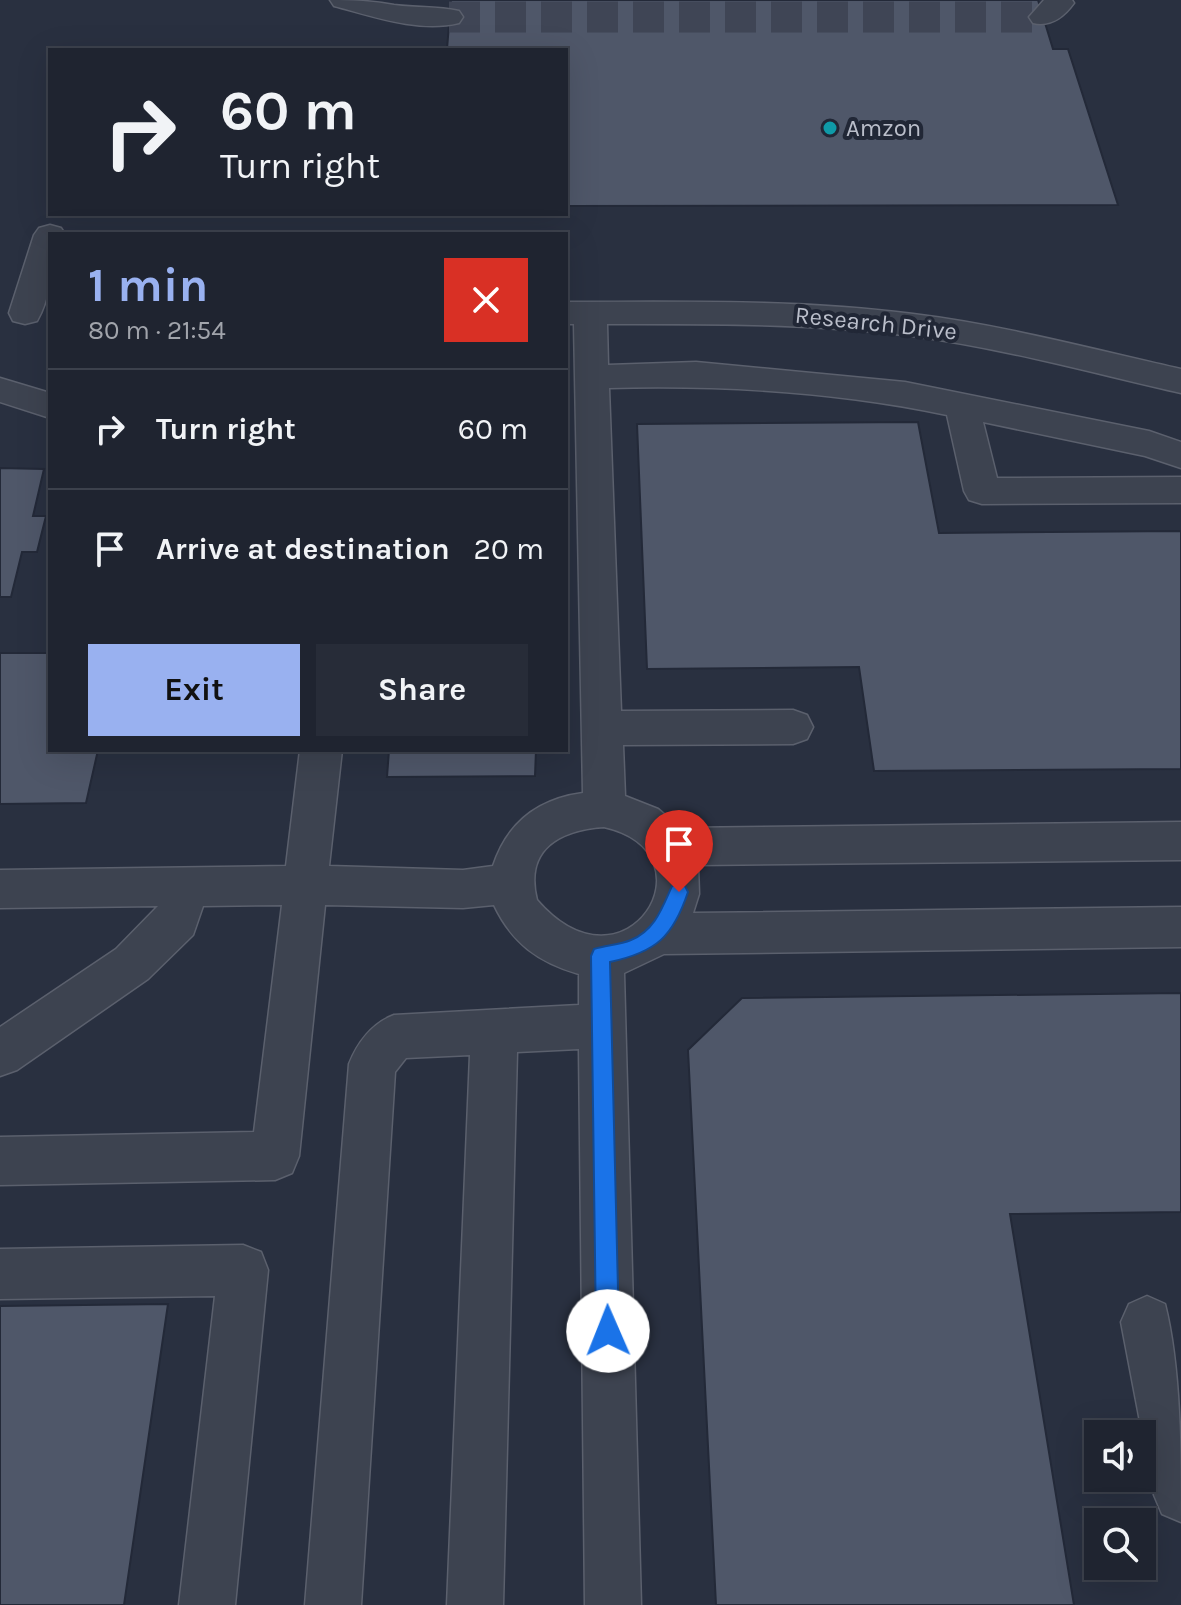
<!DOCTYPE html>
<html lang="en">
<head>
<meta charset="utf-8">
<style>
  :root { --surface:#1f2430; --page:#272c38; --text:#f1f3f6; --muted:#a1a4ab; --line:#3c414c; --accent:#99b1f0 }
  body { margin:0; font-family:Karla,sans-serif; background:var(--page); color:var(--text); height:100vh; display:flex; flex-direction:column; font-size:30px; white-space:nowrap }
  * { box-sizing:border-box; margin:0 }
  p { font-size:26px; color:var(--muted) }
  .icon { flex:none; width:44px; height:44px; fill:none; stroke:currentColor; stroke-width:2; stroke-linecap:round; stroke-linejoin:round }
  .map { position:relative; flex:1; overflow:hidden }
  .drawer { position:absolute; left:48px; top:232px; width:520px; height:520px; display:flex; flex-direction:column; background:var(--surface); border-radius:0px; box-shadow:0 8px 32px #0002,0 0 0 2px var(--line) }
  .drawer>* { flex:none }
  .banner { position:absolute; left:48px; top:48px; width:520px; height:168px; border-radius:0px; box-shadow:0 8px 32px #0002,0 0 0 2px var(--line); background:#1f2430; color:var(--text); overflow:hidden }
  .fabs { position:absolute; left:1084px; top:1420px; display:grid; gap:16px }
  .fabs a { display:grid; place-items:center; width:72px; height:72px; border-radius:0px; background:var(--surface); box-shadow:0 8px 32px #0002,0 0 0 2px var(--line); font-size:40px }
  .pin { position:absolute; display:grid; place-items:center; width:68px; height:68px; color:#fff; margin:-82px -34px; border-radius:50% 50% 50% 0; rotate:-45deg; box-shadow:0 0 8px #0007 }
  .pin .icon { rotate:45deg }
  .me { position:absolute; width:88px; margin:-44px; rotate:359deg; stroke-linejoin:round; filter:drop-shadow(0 0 6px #0008) }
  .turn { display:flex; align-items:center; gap:28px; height:168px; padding:0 40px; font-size:36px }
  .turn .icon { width:104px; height:104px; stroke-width:2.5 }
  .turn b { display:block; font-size:56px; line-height:68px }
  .round { display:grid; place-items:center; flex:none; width:84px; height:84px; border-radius:0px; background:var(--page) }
  .head { display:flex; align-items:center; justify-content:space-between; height:136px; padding:0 40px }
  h1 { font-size:48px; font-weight:700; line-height:60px; color:var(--accent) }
  .primary-button { display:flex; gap:16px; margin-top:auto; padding:16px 40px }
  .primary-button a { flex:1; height:92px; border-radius:0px; background:var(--accent); color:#111; font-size:32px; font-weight:700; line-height:92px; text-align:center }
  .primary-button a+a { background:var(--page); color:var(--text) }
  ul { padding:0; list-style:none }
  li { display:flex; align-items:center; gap:24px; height:120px; padding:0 40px; border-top:2px solid var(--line) }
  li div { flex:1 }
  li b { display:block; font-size:30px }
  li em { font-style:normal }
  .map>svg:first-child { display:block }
  .building { fill:#4f5769; stroke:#232938; stroke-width:2 }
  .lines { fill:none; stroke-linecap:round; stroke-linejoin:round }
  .minor-tunnel { stroke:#3f4555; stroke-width:31; stroke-dasharray:31 15; stroke-linecap:butt }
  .minor-casing { stroke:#5b606d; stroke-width:3 }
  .minor { fill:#3d4350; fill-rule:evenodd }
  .route { fill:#1a73e8; stroke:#114b97; stroke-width:2 }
  .culture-dot { fill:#0f9aa8; stroke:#212736; stroke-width:3 }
  .labels { text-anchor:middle; stroke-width:8; stroke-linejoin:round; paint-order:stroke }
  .far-poi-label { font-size:24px; fill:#babeca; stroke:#212736; text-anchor:start }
  .far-street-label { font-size:24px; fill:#babeca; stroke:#212736 }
</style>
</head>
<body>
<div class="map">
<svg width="1181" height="1605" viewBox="0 0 1181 1605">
  <rect width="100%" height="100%" fill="#293040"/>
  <!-- building -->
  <path class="building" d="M451 0H1038L1053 49H1068L1118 205 566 206V50H395L447 49Z
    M918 422 939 533 1181 531V769L874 771 859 667 647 669 637 424Z
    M0 468 44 469 33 516H46L37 552H22L11 597H0Z
    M0 653H50V750H98L86 803 0 804Z
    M389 750H536L535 776 387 777Z
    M1181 993V1212L1010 1214 1074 1605H716L688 1050 742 998Z
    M168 1304 124 1605H0V1306Z"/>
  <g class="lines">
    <!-- minor-tunnel -->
    <path class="minor-tunnel" d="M449 17H1043"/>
    <!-- minor casing -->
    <g class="minor-casing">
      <path id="minor" d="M330 0C353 0 373 1 394 5 416 8 438 6 459 11L463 17 459 23C419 33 372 16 334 6Z
        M1044 0H1072L1074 3C1064 17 1051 27 1033 23L1029 17Z
        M50 225 61 228 65 234H50C50 264 53 294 37 321L25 324 13 321 9 313 34 235 39 228Z
        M566 302C681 302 798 299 913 314 1003 325 1092 349 1181 369V393C1092 373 1003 348 912 336 811 323 709 324 607 324L608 365 696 362 905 382 1149 431 1181 442V468L1145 456 983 422 997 478 1181 477V503L982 504 969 500 964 491 947 415C838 392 720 385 609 388L621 711 793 710 807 715 813 727 807 739 793 744 623 745 625 796 658 809 680 828 1181 822V860L698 865 699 894 693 913 1181 907V947L664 954 624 973 641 1605H585L579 1049 517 1052 503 1605H447L470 1055 406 1058 395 1072 361 1605H305L349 1064C358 1042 371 1024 394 1015L579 1005V974C538 962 512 943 494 905L463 908 325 905 299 1156 292 1173 275 1180 0 1185V1137L254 1132 282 905 203 906 193 935 148 979 17 1070 0 1076V1027L116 949 158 906 0 908V870L286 866 300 750H342L329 866 463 870 493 866C507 823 538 799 583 793L574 324H566ZM604 827C718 853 626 1003 537 900 524 849 560 830 604 827Z
        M0 378 50 393V418L0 402Z
        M243 1245 261 1252 268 1270 235 1605H179L215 1296 0 1299V1249Z
        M1147 1296 1165 1304C1181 1368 1181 1453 1181 1522L1162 1514 1154 1495 1121 1322 1129 1304Z"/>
    </g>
    <!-- minor -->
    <use href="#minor" class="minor"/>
  </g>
  <!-- route -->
  <path class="route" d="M679 884 685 886 688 892C673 937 656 952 610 962L619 1331 616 1339 608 1342 600 1339 596 1331 591 956 594 949C606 945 619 945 631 940 655 930 662 908 672 886Z"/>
  <!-- markers -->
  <circle class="culture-dot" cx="830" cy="128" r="8"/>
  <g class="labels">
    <!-- far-poi labels -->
    <g class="far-poi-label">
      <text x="846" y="136">Amzon</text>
    </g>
    <!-- far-street labels -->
    <g class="far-street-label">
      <text transform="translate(876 323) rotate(6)" y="8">Research Drive</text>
    </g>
  </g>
</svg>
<div class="fabs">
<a><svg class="icon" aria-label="sound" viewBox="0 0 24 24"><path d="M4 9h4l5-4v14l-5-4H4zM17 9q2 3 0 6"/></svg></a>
<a><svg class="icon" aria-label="search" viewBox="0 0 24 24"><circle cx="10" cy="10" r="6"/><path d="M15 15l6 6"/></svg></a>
</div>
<div class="pin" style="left:679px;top:892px;background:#d93025"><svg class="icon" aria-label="arrive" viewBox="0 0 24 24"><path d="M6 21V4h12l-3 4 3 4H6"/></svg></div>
<svg class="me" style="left:608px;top:1331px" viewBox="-20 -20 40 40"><circle r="19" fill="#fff"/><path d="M0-13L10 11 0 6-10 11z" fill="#1a73e8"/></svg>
<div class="banner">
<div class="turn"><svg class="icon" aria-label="right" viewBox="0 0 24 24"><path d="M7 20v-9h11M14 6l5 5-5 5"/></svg><div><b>60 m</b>Turn right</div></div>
</div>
<section class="drawer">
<div class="head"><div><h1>1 min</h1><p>80 m · 21:54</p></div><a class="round" style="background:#d93025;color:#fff"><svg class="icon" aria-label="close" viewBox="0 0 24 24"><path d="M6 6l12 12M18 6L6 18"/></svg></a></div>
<ul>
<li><svg class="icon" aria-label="right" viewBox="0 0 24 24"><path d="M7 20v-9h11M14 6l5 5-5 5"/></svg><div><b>Turn right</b></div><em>60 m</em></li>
<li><svg class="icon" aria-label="arrive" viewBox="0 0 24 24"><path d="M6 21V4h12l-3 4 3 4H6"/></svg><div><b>Arrive at destination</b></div><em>20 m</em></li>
</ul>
<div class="primary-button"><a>Exit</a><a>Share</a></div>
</section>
</div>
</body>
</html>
